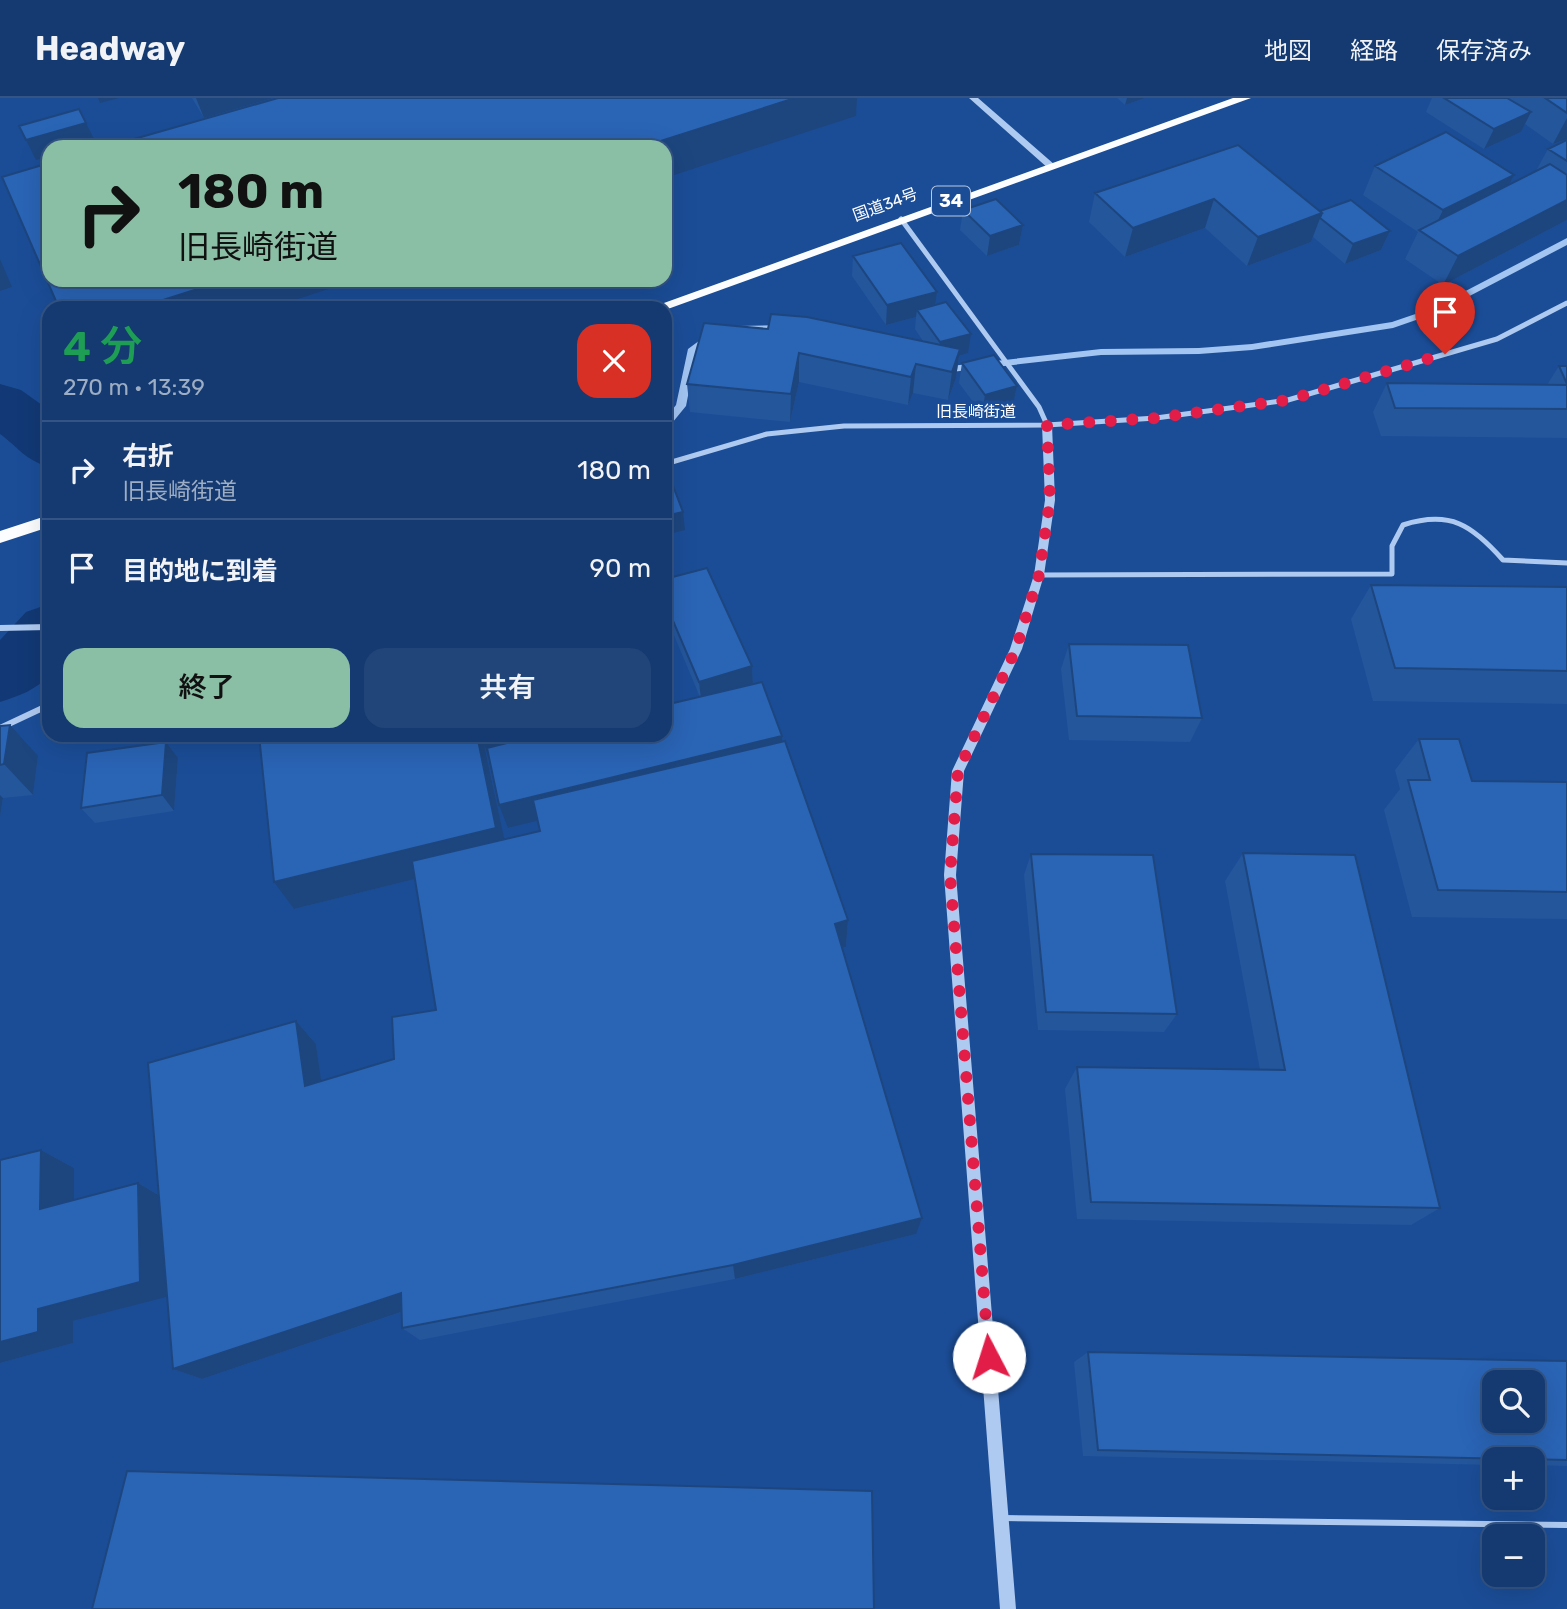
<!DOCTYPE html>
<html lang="ja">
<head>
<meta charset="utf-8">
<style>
  :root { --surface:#143a71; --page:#214579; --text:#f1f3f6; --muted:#9dadc3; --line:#335484; --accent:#8abfa5 }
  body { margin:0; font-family:Rubik,"Noto Sans JP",sans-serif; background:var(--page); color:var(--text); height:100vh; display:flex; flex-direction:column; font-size:26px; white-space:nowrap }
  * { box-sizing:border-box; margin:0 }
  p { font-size:23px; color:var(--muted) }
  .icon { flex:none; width:38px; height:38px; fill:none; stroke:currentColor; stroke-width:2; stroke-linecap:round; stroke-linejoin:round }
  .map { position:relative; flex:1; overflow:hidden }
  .panel { position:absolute; left:42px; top:203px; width:630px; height:441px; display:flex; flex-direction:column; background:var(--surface); border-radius:21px; box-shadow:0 7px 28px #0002,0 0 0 2px var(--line) }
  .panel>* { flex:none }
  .top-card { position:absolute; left:42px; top:42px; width:630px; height:147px; border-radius:21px; box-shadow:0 7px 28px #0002,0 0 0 2px var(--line); background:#8abfa5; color:#111; overflow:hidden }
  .buttons { position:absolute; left:1482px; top:1272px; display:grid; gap:14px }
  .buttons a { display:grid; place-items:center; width:63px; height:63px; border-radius:14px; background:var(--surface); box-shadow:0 7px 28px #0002,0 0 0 2px var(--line); font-size:35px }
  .pin { position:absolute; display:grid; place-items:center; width:60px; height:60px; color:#fff; margin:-72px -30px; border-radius:50% 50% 50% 0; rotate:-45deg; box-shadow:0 0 7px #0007 }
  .pin .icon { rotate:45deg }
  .me { position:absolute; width:77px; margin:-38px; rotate:355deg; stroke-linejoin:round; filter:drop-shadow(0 0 5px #0008) }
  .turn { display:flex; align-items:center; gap:24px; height:147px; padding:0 21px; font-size:32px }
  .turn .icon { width:91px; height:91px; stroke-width:2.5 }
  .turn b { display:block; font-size:49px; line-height:60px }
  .round { display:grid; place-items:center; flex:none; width:74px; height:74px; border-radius:21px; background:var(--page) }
  .head { display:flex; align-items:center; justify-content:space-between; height:119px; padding:0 21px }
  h1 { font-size:42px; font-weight:600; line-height:52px; color:#1e9e55 }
  .cta { display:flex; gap:14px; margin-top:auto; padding:14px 21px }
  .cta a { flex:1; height:80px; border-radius:21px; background:var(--accent); color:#111; font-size:28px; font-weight:600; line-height:80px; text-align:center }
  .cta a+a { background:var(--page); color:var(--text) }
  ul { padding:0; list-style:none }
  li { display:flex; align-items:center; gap:21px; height:98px; padding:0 21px; border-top:2px solid var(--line) }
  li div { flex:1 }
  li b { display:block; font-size:26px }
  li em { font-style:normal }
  header { display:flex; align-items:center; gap:42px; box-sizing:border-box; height:98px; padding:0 35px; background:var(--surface); border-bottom:2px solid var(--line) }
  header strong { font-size:33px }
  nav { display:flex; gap:38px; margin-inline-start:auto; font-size:24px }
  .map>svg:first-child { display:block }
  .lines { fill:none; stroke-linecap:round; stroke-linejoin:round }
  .stream { fill:#a2c5f2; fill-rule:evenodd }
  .river { fill:#123975; fill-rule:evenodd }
  .service-far1 { stroke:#afcaf0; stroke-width:5 }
  .service { stroke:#afcaf0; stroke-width:6 }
  .minor-far1 { stroke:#afcaf0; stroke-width:5 }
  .minor { stroke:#afcaf0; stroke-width:6 }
  .tertiary { fill:#afcaf0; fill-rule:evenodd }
  .trunk { fill:#fcfdff; fill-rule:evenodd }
  .wall { fill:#24569c }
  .shaded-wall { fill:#1d467f }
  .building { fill:#2a64b5; stroke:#1d467f; stroke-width:2; fill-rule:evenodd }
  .route { stroke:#e11d48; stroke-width:12; stroke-dasharray:0 21.6 }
  .labels { text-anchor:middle; stroke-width:7; stroke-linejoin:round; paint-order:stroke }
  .far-street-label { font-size:16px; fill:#fff; stroke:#1b4d97 }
  .shield { fill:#1b4d97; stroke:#bbcae0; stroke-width:2 }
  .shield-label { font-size:18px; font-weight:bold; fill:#fff }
</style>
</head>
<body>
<header>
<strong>Headway</strong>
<nav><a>地図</a><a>経路</a><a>保存済み</a></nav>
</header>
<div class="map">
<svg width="1567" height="1511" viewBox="0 0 1567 1511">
  <rect width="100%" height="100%" fill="#1b4d97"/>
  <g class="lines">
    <!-- stream -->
    <path class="stream" d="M1567 140V147L1439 214 1393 230 1252 252 1199 256 1101 257 942 275 937 272 942 269 1101 251 1199 250 1252 246 1392 224 1433 210Z
      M783 227 786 228V232L738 234 733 231 738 228Z
      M711 234 714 235V239L697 252 686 308 668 330 665 331V321L676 307 688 251Z"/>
    <!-- river -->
    <path class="river" d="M0 286 21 292 49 312V369C25 362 19 350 0 336Z
      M49 506V577C36 592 19 598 0 604V542L26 514Z"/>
    <!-- service-far1 -->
    <path class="service-far1" d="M1039 477 1392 476V448L1403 427C1450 412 1472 427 1503 462L1567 465"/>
    <!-- service -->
    <path class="service" d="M1003 1420 1567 1427"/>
    <!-- minor-far1 -->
    <path class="minor-far1" d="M901 121 1039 309 1047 327
      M665 366 767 336 844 328 1047 327 1156 320 1288 302 1497 241 1567 205"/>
    <!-- minor -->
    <path class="minor" d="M0 530 49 529
      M0 630 49 607"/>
    <!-- tertiary -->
    <path class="tertiary" d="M969 0H978L1055 67V71H1049Z
      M1047 324 1052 327 1055 402 1044 477 1022 551 964 673 956 777 1016 1511H1000L944 777 952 673 1010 551 1034 477 1045 402 1042 327Z"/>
    <!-- trunk -->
    <path class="trunk" d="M1233 0H1251L665 212 650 210Z
      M49 417V429L0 445V433Z"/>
  </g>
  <!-- wall -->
  <path class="wall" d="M192 0H273L204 20Z
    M1117 0H1145L1125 7Z
    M1432 0H1567V41L1553 46 1525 26 1521 34 1484 51 1426 14Z
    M1567 42V122L1443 187 1405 161 1418 134 1363 97 1375 68 1509 87 1539 72 1537 71 1548 51Z
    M1238 47 1320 113 1390 133 1381 152 1345 166 1313 139 1311 144 1247 168 1205 130 1125 159 1089 124 1095 95Z
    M963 112 1023 127 1019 147 987 158 960 132Z
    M853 158 935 207 968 255 959 258 956 280 948 302 913 295 908 307 799 284 790 324 690 314 687 286 768 231 923 243 915 231 916 219 886 227 852 178Z
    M962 265 1017 288 1013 307 982 316 959 285Z
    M1559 268H1567V340L1381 338 1373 314 1387 285 1547 287Z
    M665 481 752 568 753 586 782 638V644L848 822 846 849 842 850 916 1136 735 1181 420 1242 402 1230V1214L202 1281 173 1271 167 1198 73 1223V1245L0 1265V1062L41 1052 74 1070V1102L138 1085 159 1097 296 923 316 946 321 983 394 961 436 912 415 781 294 811 482 637 504 741 540 733 537 722 508 730 489 659 483 644 665 637 700 599 665 516Z
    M1371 487 1567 489V606L1373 603 1351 521Z
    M1069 546 1202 620 1190 644 1069 642 1061 571Z
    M0 628 38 658 33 697 3 700 0 719Z
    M1419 641 1472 683 1567 684V821L1412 819 1384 712 1400 691 1395 672Z
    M166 644 178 660 174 713 95 725 81 710Z
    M1243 755 1440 1110 1411 1127 1077 1121 1065 991 1077 969 1260 972 1225 783Z
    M1031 756 1177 916 1164 934 1038 932 1024 777Z
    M1088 1254 1567 1263V1368L1533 1367V1362H1494V1367L1083 1358 1074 1264Z"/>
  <!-- shaded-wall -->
  <path class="shaded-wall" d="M98 0H119L100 5Z
    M196 0H273L204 20Z
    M795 0H857L856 18 665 80V49H642Z
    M1127 0H1145L1125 7Z
    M1531 14 1521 34 1484 51 1494 31Z
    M1567 20V41L1553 46Z
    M86 25 96 45 82 49H49V58L36 62 26 42Z
    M1514 77 1499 106 1430 139 1443 112Z
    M1214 101 1205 130 1125 159 1133 130Z
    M1567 102V122L1443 187 1458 158Z
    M1322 115 1311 144 1247 168 1258 139Z
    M1023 127 1019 147 987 158 990 138Z
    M1390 133 1381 152 1345 166 1353 146Z
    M0 161 12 189 0 193Z
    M226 182H356L270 210H138Z
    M937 194 934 214 917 212 916 219 886 227 887 207Z
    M971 236 968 255 959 258 956 280 948 302 952 274 938 264 940 244Z
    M799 255V284L790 324 791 296Z
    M916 266 913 295 908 307 911 279Z
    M1017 288 1013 307 982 316 985 297Z
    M683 414 685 432 665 437V418Z
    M752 568 753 586 701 601 699 584Z
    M10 627 38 658 33 697 4 666Z
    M477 637H482L508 758 294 811 274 784Z
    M513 637H580L492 668 483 644Z
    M782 638V662L508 730 499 707Z
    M166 644 178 660 174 713 162 697Z
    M0 697 3 700 0 719Z
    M848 822 846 849 833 852 835 826Z
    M296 923 316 946 325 1009 305 988Z
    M41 1052 74 1070V1127L40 1111Z
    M138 1085 167 1102 170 1198 73 1223V1245L0 1265V1244L38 1211Z
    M922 1120 916 1136 735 1181 733 1167Z
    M401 1195 419 1208 202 1281 173 1271Z"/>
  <!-- building -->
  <path class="building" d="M278 0H795L642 49H106Z
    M1444 0H1507L1531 14 1494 31Z
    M1545 0H1567V15Z
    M79 11 86 25 26 42 19 28Z
    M1446 34 1514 77 1443 112 1375 68Z
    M1567 42V63L1548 51Z
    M1238 47 1322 115 1258 139 1214 101 1133 130 1095 95Z
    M49 65V182H226L138 210H59L2 79Z
    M1550 66 1567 77V102L1458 158 1419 132Z
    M996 101 1023 127 990 138 963 112Z
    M1351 102 1390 133 1353 146 1320 120 1322 115 1320 113Z
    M901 145 937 194 887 207 853 158Z
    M946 204 971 236 940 244 917 212Z
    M771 216 807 219 960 251 952 274 916 266 911 279 799 255 791 296 687 286 704 225 768 231Z
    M994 257 1017 288 985 297 962 265Z
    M1559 268H1567V286Z
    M1387 285 1567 287V311L1395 310Z
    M670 380 683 414 665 418V381Z
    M707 470 752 568 699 584 665 504V481Z
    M1371 487 1567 489V573L1395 570Z
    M1069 546 1188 547 1202 620 1077 618Z
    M762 584 782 638 499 707 487 650 539 637H665V607Z
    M10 627 4 666 0 667V628Z
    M259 637H477L496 730 274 784Z
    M482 637H513L483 644Z
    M1419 641H1459L1472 683 1567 684V794L1438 792 1408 682H1430Z
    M785 643 848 822 835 826 922 1120 733 1167 402 1230 401 1195 173 1271 148 965 296 923 305 988 394 961 392 919 436 912 412 763 540 733 533 702Z
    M166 644 162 697 81 710 87 655Z
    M1243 755 1355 757 1440 1110 1091 1104 1077 969 1285 972Z
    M1031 756 1153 757 1177 916 1046 914Z
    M41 1052 40 1111 138 1085 140 1184 38 1211V1234L0 1244V1062Z
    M1088 1254 1567 1263V1362L1098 1352ZM1494 1284H1533V1323H1494Z
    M127 1373 872 1393 874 1511H92Z"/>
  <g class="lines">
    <!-- route -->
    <path class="route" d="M989 1259 950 777 958 673 1016 551 1039 477 1050 402 1047 327 1156 320 1288 302 1445 256"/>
  </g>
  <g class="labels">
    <!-- far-street labels -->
    <g class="far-street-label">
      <text transform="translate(885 106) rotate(-20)" y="6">国道34号</text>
      <text x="976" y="319">旧長崎街道</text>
    </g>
    <!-- shield labels -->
    <rect class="shield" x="932" y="88.5" width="38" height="29" rx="5"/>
    <g class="shield-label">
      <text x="951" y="109">34</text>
    </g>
  </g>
</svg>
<div class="buttons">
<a><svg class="icon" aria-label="search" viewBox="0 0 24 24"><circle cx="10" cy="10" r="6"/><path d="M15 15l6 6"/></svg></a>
<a>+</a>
<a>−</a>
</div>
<div class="pin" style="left:1445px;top:256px;background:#d93025"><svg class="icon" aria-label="arrive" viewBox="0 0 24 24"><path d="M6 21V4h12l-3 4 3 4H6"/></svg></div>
<svg class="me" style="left:989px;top:1259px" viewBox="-20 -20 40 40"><circle r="19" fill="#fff"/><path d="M0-13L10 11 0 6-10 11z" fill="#e11d48"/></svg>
<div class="top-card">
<div class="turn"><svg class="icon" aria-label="right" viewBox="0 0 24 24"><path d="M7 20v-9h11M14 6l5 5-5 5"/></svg><div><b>180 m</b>旧長崎街道</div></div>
</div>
<section class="panel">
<div class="head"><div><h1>4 分</h1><p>270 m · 13:39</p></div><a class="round" style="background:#d93025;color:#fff"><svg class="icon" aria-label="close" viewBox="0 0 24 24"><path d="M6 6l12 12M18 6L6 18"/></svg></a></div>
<ul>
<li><svg class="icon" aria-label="right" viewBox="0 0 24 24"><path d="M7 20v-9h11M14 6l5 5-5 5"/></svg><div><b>右折</b><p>旧長崎街道</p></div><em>180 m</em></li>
<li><svg class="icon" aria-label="arrive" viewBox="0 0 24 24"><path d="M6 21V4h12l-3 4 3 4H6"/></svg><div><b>目的地に到着</b></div><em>90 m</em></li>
</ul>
<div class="cta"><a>終了</a><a>共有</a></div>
</section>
</div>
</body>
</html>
